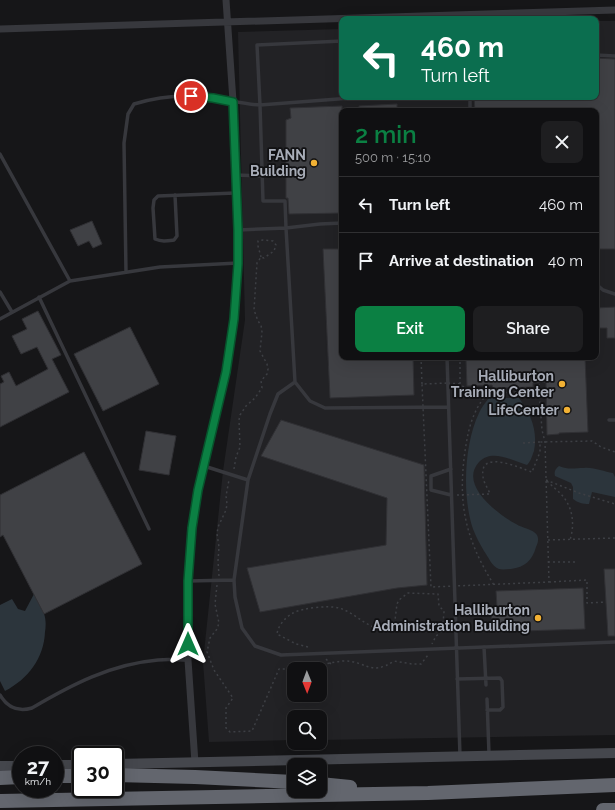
<!DOCTYPE html>
<html lang="en">
<head>
<meta charset="utf-8">
<style>
  :root { --surface:#101012; --page:#1e1e20; --text:#f1f3f6; --muted:#9c9d9f; --line:#303032; --accent:#0b8043 }
  body { margin:0; font-family:Raleway,sans-serif; background:var(--page); color:var(--text); height:100vh; display:flex; flex-direction:column; font-size:15px; white-space:nowrap }
  * { box-sizing:border-box; margin:0 }
  p { font-size:13px; color:var(--muted) }
  .icon { flex:none; width:22px; height:22px; fill:none; stroke:currentColor; stroke-width:2; stroke-linecap:round; stroke-linejoin:round }
  .map { position:relative; flex:1; overflow:hidden }
  .side { position:absolute; left:339px; top:108px; width:260px; height:252px; display:flex; flex-direction:column; background:var(--surface); border-radius:8px; box-shadow:0 4px 16px #0002,0 0 0 1px var(--line) }
  .side>* { flex:none }
  .hud { position:absolute; left:339px; top:16px; width:260px; height:84px; border-radius:8px; box-shadow:0 4px 16px #0002,0 0 0 1px var(--line); background:#0b6e4f; color:#fff; overflow:hidden }
  .needle { width:26px; rotate:179deg }
  .controls { position:absolute; left:287px; top:662px; display:grid; gap:8px }
  .controls a { display:grid; place-items:center; width:40px; height:40px; border-radius:8px; background:var(--surface); box-shadow:0 4px 16px #0002,0 0 0 1px var(--line); font-size:20px }
  .speed { position:absolute; left:12px; top:746px; display:flex; gap:8px; font-size:20px; font-weight:700; text-align:center }
  .speed>* { display:grid; place-content:center; width:52px; height:52px; border-radius:50%; background:var(--surface); box-shadow:0 4px 16px #0002,0 0 0 1px var(--line); line-height:1 }
  .speed small { font-size:10px; font-weight:400 }
  .speed .limit { border:2px solid #111; border-radius:6px; background:#fff; color:#111 }
  .pin { position:absolute; display:grid; place-items:center; width:34px; height:34px; color:#fff; margin:-17px; border:2px solid #fff; border-radius:50%; box-shadow:0 1px 4px #0007 }
  .me { position:absolute; width:44px; margin:-22px; rotate:0deg; stroke-linejoin:round; filter:drop-shadow(0 0 3px #0008) }
  .turn { display:flex; align-items:center; gap:14px; height:84px; padding:0 16px; font-size:18px }
  .turn .icon { width:52px; height:52px; stroke-width:2.5 }
  .turn b { display:block; font-size:28px; line-height:34px }
  .round { display:grid; place-items:center; flex:none; width:42px; height:42px; border-radius:8px; background:var(--page) }
  .overview { display:flex; align-items:center; justify-content:space-between; height:68px; padding:0 16px }
  h1 { font-size:24px; font-weight:600; line-height:30px; color:var(--accent) }
  .primary-button { display:flex; gap:8px; margin-top:auto; padding:8px 16px }
  .primary-button a { flex:1; height:46px; border-radius:8px; background:var(--accent); color:#fff; font-size:16px; font-weight:600; line-height:46px; text-align:center }
  .primary-button a+a { background:var(--page); color:var(--text) }
  ul { padding:0; list-style:none }
  li { display:flex; align-items:center; gap:12px; height:56px; padding:0 16px; border-top:1px solid var(--line) }
  li div { flex:1 }
  li b { display:block; font-size:15px }
  li em { font-style:normal }
  .map>svg:first-child { display:block }
  .built { fill:#222225; fill-rule:evenodd }
  .water { fill:#2c353c }
  .building { fill:#404145; stroke:#303034 }
  .lines { fill:none; stroke-linecap:round; stroke-linejoin:round }
  .path { stroke:#3d3f44; stroke-width:1.5; stroke-dasharray:2 3; stroke-linecap:butt }
  .lane { stroke:#37383d; stroke-width:3.5 }
  .street { stroke:#37383d; stroke-width:7 }
  .secondary { stroke:#45474d; stroke-width:10 }
  .highway { stroke:#63666e; stroke-width:14 }
  .route-casing { stroke:#07532c; stroke-width:10 }
  .route { stroke:#0b8043; stroke-width:7 }
  .poi-dot { fill:#f2b134; stroke:#111113; stroke-width:1.5 }
  .labels { text-anchor:middle; stroke-width:3.5; stroke-linejoin:round; paint-order:stroke }
  .poi-label { font-size:14px; font-weight:bold; fill:#a8adb8; stroke:#111113; text-anchor:end }
</style>
</head>
<body>
<div class="map">
<svg width="615" height="810" viewBox="0 0 615 810">
  <rect width="100%" height="100%" fill="#161618"/>
  <!-- built -->
  <path class="built" d="M596 21H615V735L320 740V717H294V740L209 742 203 662 223 471 245 320 238 32 342 29V97H596ZM342 111H596V357H342ZM294 669H320V695H294Z"/>
  <!-- water -->
  <path class="water" d="M489 398H519C531 414 538 431 534 451 532 456 531 461 527 465 513 461 492 448 479 462 458 485 499 515 516 524 522 528 533 529 537 535 539 539 538 543 536 547 532 561 525 567 511 569 507 569 503 570 499 569 492 567 488 556 484 551 480 544 476 537 473 529 462 497 464 444 479 413 481 408 485 403 489 398Z
    M559 466C568 470 575 468 584 468 594 467 604 472 613 473L615 477V497L592 492 589 504C583 504 578 503 573 499V487L571 483 555 476C554 472 555 469 559 466Z
    M34 594C37 601 42 607 44 614 46 619 46 626 45 632 44 658 28 679 5 691L0 681V605L12 599 18 609 25 611Z"/>
  <!-- building -->
  <path class="building" d="M596 58 615 59V249H596V111H475L474 97H596Z
    M397 104V111H359V106Z
    M342 106V213L289 214 288 198H286V120L291 118 290 108Z
    M92 221 102 244 93 248 89 241 78 246 70 230Z
    M323 249H342V357H413L414 395 330 398Z
    M615 307V338H607V328H596V308Z
    M38 311 61 355 52 359 69 392 0 427V384L4 382 1 376 9 372 16 386 48 369 37 347 21 354 12 336 27 329 22 319Z
    M130 327 159 384 103 411 74 354Z
    M467 357H585L588 432 559 433V434L547 435 546 382 533 383V387L493 388 492 385 467 386 466 360H467Z
    M281 420 424 465 427 585 397 588 260 612 247 568 386 545 387 498 261 456Z
    M146 431 176 436 169 475 139 470Z
    M84 452 142 564 44 614 3 535 0 537V495Z
    M604 569H615V636H608Z
    M583 588 585 629 492 632 491 607H497L496 591Z"/>
  <g class="lines">
    <!-- path -->
    <path class="path" d="M421 357 422 384
      M460 357V384
      M448 383 460 384 473 394 539 391 542 430 545 442 549 582 431 587 422 384Z
      M539 391V383
      M487 394C474 409 469 426 466 445 457 500 464 537 494 585
      M523 443 540 442
      M234 469 236 457 240 447 239 420 240 415 246 406 255 398 262 388 261 381 267 374 268 369 267 364 260 351 262 332 261 325 258 321 254 310 257 263 261 257 264 258 274 251 276 245 273 241 263 240 258 241V246L261 257
      M546 480 579 493 615 504
      M547 481C552 486 557 490 561 494 573 507 575 524 570 540
      M457 495 490 494C488 488 483 482 483 476 479 449 520 468 532 472L540 452V442L592 441 601 447 615 452
      M548 540 615 538
      M548 562H576
      M219 576 218 561 219 547 217 534 218 527 226 510 227 504 226 496 229 480
      M549 582 587 580V603L606 602
      M217 585 215 604 219 623 217 629 210 638 207 652 214 670 233 698 226 708V728L230 732 252 731 279 669H294
      M308 647 296 644 277 634C278 625 286 617 293 613 302 608 329 605 339 608 357 613 368 631 388 629L395 620 397 604 399 600 408 593 438 594 439 606 444 611C444 618 442 624 441 632L436 636 432 644
      M326 659 331 664
      M303 669C316 667 330 662 343 661 365 660 370 677 394 661L412 664H421L428 655"/>
    <!-- lane -->
    <path class="lane" d="M596 55 615 56
      M470 111V97
      M0 154 70 281
      M236 175 262 176
      M175 195 177 236 174 240C167 241 162 242 155 239L153 208 154 200 158 196 235 193
      M342 223 320 224 286 228 295 382 310 401 325 408 448 407
      M238 230 286 228 285 201H263L260 105 364 97
      M126 272 124 143 128 114 134 104C160 96 187 94 214 98 229 100 244 104 260 105L257 45 342 41
      M596 284 603 290 615 294
      M0 292 12 312
      M39 297 149 529
      M0 319 70 281 160 267 238 263
      M447 357 460 756
      M609 420H615
      M204 466 248 480
      M451 469 431 476V490L451 495
      M234 580 248 480 270 414 278 394 295 382
      M188 581 234 580 235 597 242 628 255 646 281 655 615 642
      M484 647 486 685
      M457 679 500 678 502 681 503 707 500 710H487
      M0 695C7 707 18 712 32 708 71 685 111 664 158 660 168 659 178 660 188 660
      M487 699 489 754"/>
    <!-- street -->
    <path class="street" d="M0 29 615 10
      M195 763 188 660V581L192 528 198 490 226 372 234 319 238 263V230L233 101 226 0"/>
    <!-- secondary -->
    <path class="secondary" d="M115 764 615 753
      M55 765H81
      M0 766H21"/>
    <!-- highway -->
    <path class="highway" d="M115 775 195 777 294 782
      M55 776H81
      M0 778 21 777
      M320 784 350 787
      M0 801 428 793 615 785
      M603 810H615"/>
  </g>
  <g class="lines">
    <!-- route casing -->
    <g class="route-casing">
      <path id="route" d="M188 644V581L192 528 198 490 226 372 234 319 238 264V230L233 102 213 98 191 96"/>
    </g>
    <!-- route -->
    <use href="#route" class="route"/>
  </g>
  <!-- markers -->
  <g class="poi-dot">
    <circle cx="314" cy="163" r="4"/>
    <circle cx="562" cy="384" r="4"/>
    <circle cx="567" cy="410" r="4"/>
    <circle cx="538" cy="618" r="4"/>
  </g>
  <g class="labels">
    <!-- poi labels -->
    <g class="poi-label">
      <text x="306" y="160">FANN<tspan x="306" dy="16">Building</tspan></text>
      <text x="554" y="381">Halliburton<tspan x="554" dy="16">Training Center</tspan></text>
      <text x="559" y="415">LifeCenter</text>
      <text x="530" y="615">Halliburton<tspan x="530" dy="16">Administration Building</tspan></text>
    </g>
  </g>
</svg>
<div class="controls">
<a><svg class="needle" viewBox="-14 -14 28 28"><path d="M0-13l5 13h-10z" fill="#e53935"/><path d="M0 13l5-13h-10z" fill="#9c9d9f"/></svg></a>
<a><svg class="icon" aria-label="search" viewBox="0 0 24 24"><circle cx="10" cy="10" r="6"/><path d="M15 15l6 6"/></svg></a>
<a><svg class="icon" aria-label="layers" viewBox="0 0 24 24"><path d="M12 4l9 5-9 5-9-5zM3 14l9 5 9-5"/></svg></a>
</div>
<div class="speed"><div>27<small>km/h</small></div><div class="limit">30</div></div>
<div class="pin" style="left:191px;top:96px;background:#d93025"><svg class="icon" aria-label="arrive" viewBox="0 0 24 24"><path d="M6 21V4h12l-3 4 3 4H6"/></svg></div>
<svg class="me" style="left:188px;top:644px" viewBox="-20 -20 40 40"><path d="M0-17L14 15 0 8-14 15z" fill="#0b8043" stroke="#fff" stroke-width="4"/></svg>
<div class="hud">
<div class="turn"><svg class="icon" aria-label="left" viewBox="0 0 24 24"><path d="M17 20v-9H6M10 6l-5 5 5 5"/></svg><div><b>460 m</b>Turn left</div></div>
</div>
<section class="side">
<div class="overview"><div><h1>2 min</h1><p>500 m · 15:10</p></div><a class="round"><svg class="icon" aria-label="close" viewBox="0 0 24 24"><path d="M6 6l12 12M18 6L6 18"/></svg></a></div>
<ul>
<li><svg class="icon" aria-label="left" viewBox="0 0 24 24"><path d="M17 20v-9H6M10 6l-5 5 5 5"/></svg><div><b>Turn left</b></div><em>460 m</em></li>
<li><svg class="icon" aria-label="arrive" viewBox="0 0 24 24"><path d="M6 21V4h12l-3 4 3 4H6"/></svg><div><b>Arrive at destination</b></div><em>40 m</em></li>
</ul>
<div class="primary-button"><a>Exit</a><a>Share</a></div>
</section>
</div>
</body>
</html>
